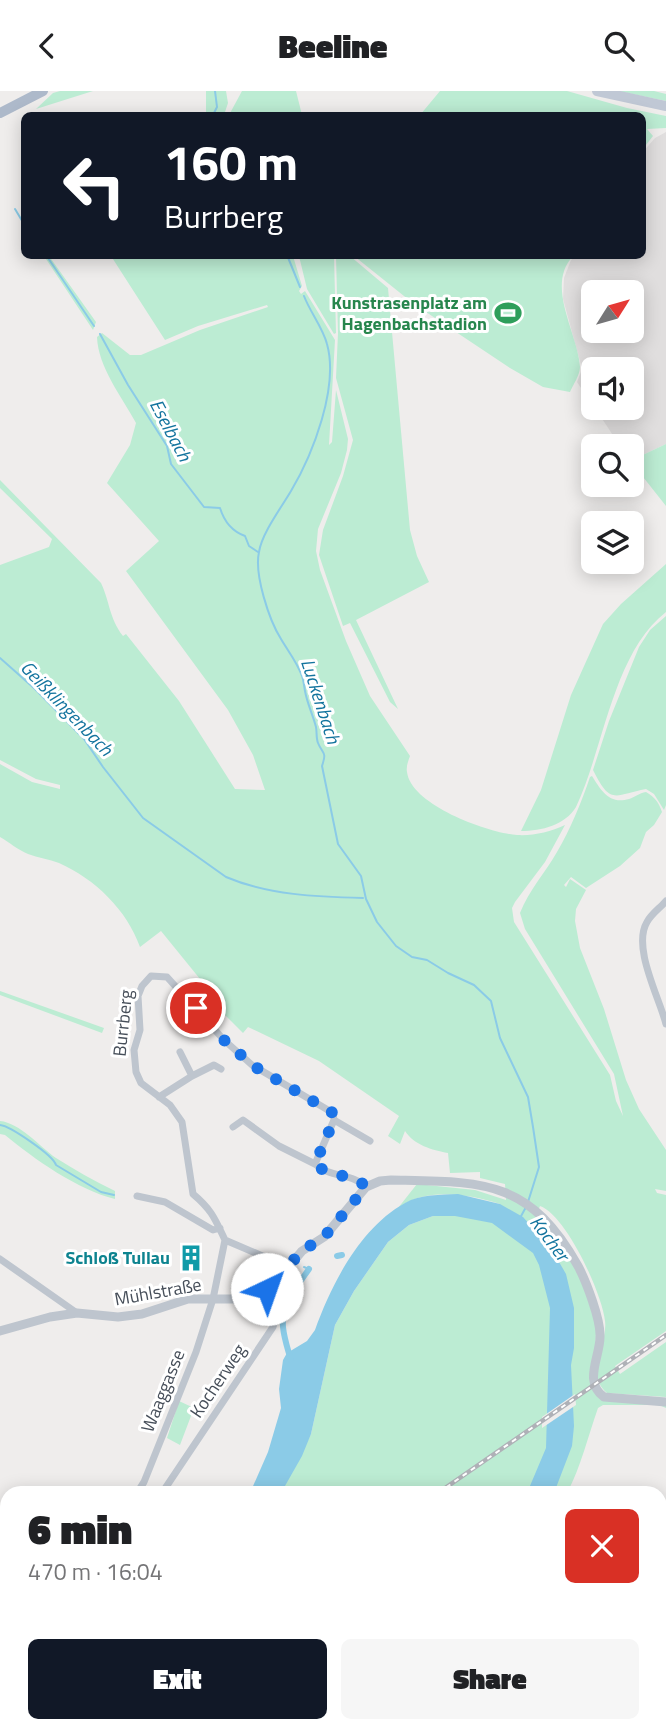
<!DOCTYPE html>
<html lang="en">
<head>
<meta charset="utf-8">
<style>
  :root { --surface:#fff; --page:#f6f6f6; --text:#202124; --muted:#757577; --accent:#111827 }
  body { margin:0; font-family:"Titillium Web",sans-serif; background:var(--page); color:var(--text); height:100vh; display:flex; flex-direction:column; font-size:26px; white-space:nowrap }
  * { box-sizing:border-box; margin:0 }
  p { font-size:23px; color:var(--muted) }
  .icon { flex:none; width:38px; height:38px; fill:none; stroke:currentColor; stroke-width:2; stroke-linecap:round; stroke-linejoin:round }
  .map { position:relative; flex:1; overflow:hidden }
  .panel { position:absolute; left:0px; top:1395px; width:667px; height:247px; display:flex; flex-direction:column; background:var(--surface); border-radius:21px 21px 0 0; box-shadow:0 4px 18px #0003 }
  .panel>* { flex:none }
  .top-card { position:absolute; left:21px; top:21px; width:625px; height:147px; border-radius:10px; box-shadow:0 4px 18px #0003; background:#111827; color:#fff; overflow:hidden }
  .needle { width:46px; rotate:53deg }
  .buttons { position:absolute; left:581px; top:189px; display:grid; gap:14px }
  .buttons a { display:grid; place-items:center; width:63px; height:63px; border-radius:10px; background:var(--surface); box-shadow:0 4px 18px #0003; font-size:35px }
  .pin { position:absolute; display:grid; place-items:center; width:60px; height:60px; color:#fff; margin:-30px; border:4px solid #fff; border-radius:50%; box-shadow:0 2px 7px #0007 }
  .me { position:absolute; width:77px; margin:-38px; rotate:42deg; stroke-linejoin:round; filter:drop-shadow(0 0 5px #0008) }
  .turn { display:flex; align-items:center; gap:24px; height:147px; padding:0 28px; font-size:32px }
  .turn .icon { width:91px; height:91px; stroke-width:2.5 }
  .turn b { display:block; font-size:49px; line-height:60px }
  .round { display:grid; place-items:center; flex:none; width:74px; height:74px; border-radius:10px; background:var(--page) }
  .head { display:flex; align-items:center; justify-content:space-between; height:119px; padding:0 28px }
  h1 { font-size:42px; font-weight:800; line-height:52px }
  .primary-button { display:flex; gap:14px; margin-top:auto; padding:14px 28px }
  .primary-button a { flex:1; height:80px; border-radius:10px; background:var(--accent); color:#fff; font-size:28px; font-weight:800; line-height:80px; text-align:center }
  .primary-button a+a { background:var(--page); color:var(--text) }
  header { display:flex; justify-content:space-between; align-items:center; height:91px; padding:0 28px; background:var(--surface); font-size:32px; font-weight:800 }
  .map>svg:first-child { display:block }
  .education { fill:#e0dede; fill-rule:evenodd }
  .green { fill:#bcecd3 }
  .water { fill:#8bcbe7 }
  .pier { fill:#efedec }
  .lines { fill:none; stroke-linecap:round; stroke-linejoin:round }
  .stream { stroke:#8bcbe7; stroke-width:2 }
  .canal { stroke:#8bcbe7; stroke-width:6 }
  .minor { stroke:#bec5ce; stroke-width:7 }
  .tertiary { stroke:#bec5ce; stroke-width:9 }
  .secondary { stroke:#c0c8d5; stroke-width:10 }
  .primary { stroke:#adb9ca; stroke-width:10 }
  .rail-casing { stroke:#afb1b7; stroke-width:4.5 }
  .rail { stroke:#fff; stroke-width:2; stroke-dasharray:5; stroke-linecap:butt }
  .route { stroke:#1a73e8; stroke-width:12; stroke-dasharray:0 21.6 }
  .labels { text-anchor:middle; stroke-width:6; stroke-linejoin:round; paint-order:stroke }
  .leisure-label { font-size:18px; font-weight:bold; fill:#27864d; stroke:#fff; text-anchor:end }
  .street-label { font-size:18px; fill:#464e59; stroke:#fff }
  .culture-label { font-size:18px; font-weight:bold; fill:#0d838f; stroke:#fff; text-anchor:end }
  .water-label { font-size:19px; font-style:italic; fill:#13749e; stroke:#fff }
</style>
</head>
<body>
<header><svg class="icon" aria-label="back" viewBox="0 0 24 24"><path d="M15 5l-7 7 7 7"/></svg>Beeline<svg class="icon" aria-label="search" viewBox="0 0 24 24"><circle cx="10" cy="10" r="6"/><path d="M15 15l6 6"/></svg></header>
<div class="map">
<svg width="666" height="1640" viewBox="0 0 666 1640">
  <rect width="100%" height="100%" fill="#efedec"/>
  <!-- education -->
  <path class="education" d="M666 41V353L632 369V355H620L595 317H632V278H593V315L577 291 582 278 563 208 564 187 571 169 576 165 642 164V62L655 47ZM593 201H632V240H593Z"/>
  <!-- green -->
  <path class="green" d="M60 0H93L36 18 53 2Z
    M206 0H226L228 12 224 24H206Z
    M242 0H296L302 24H229Z
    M440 0H567L627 17 666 25V37L647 38 653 45 642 59V24H420Z
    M618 0H654L666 3V10Z
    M44 165H49L96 231 93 239Z
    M111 165H293L302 195 299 200 301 203 305 200 335 249 329 354 332 351 336 299 348 348 347 359 341 382 318 438 316 460 320 479 346 550 370 605 410 665C408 670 406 676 407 681 411 714 488 742 517 744 533 745 550 741 565 734L545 771 515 811 512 817 514 831 610 984 616 1010 623 1025 614 983 525 838 520 822C529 799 545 782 557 761 570 739 582 710 590 686L592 685C601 699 609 714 629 708 635 706 639 702 646 701 655 706 659 712 662 721L654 734 646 741 640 757 620 775 586 797 571 786 564 794 566 796 570 788 586 799 576 818 575 830 580 857 604 918 626 989 639 1018 666 1059V1100L655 1098 657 1102 666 1104V1240L615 1275 620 1283 666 1251V1306L607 1302C585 1285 608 1252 605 1230 602 1202 566 1124 540 1115L535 1128C564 1154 596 1201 596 1241 596 1268 587 1279 598 1306L666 1313V1317L659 1314H603L598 1317C588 1345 581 1376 567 1402H281L311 1343 335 1234 354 1200 388 1151 409 1134 433 1125 500 1113C468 1103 426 1096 398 1117L417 1093 475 1099 506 1109 505 1093 480 1087V1081L450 1082 448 1062C432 1059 414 1054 405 1040L400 1053 388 1045 399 1025 319 970 248 936 243 942 219 918 213 904 161 840 140 856C127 819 95 788 59 772 49 768 38 767 28 763 18 759 9 751 0 746V673L32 691 60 698V694L36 688 0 669V474L49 456 52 448 0 397V389L101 492C110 511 109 527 123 545L126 543 179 610 235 698 265 699 253 664 228 619 126 480 159 450 107 392 130 354 136 332C122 306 98 276 97 246L102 242 130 264H141L200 239 268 216 267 214 198 235 165 249Z
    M299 165H334L336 242 334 243 307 198Z
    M336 165H350L388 197 410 439 417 465 429 491 356 529 398 618 390 611 350 532 343 535 319 464 323 439 343 385 353 349 336 287 338 242Z
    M354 165H573C545 195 578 242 580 276 580 284 573 294 570 301L543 296 510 277 414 213Z
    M666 353V415L632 372V369Z
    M666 473V521C613 562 604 657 576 716 565 734 542 740 521 740L541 699 571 604 603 533 621 513Z
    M666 525V714L664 719 654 703 646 698C614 704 611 715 593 679L609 630 639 556 650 539Z
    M0 900 104 937 102 942 0 904Z
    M0 1030C20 1032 39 1055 56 1067 75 1079 94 1090 115 1100V1108C78 1099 34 1068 5 1044L0 1043Z
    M179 1310 194 1317 180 1354 167 1347Z
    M0 1436 7 1438V1619L0 1621Z
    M666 1535V1640H466L463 1635 660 1634V1538Z
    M7 1631V1634L167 1635 154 1640H0V1633Z"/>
  <!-- water -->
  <path class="water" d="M458 1103 500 1113 523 1126 551 1157 566 1183 574 1217V1257L571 1274 574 1335 572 1355 554 1402H527L546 1357 550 1217 539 1174 533 1162 492 1132 455 1125H433L409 1134 388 1151 354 1200 335 1234 311 1343 302 1365 281 1402H250L268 1361 281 1317 279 1298 283 1269 287 1262 307 1250 315 1239C332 1192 360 1137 405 1112 420 1103 441 1104 458 1103Z
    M0 1471 7 1473V1500L0 1498Z
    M666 1530V1599H660V1532Z"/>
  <!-- pier -->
  <path class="pier" d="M575 1303 576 1314 542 1337V1326Z"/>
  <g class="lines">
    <!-- stream -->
    <path class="stream" d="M213 24 217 16 215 0
      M15 118 24 133
      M46 164 94 235
      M287 164 300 196
      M304 205C310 221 323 237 327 253 339 296 313 363 291 400 281 417 262 442 259 461 254 483 269 529 281 548 288 560 297 571 302 585 304 590 304 595 305 600 307 612 313 624 316 636 317 641 316 647 318 652 323 664 327 660 322 675L338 753 361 785 366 808 377 831 396 855 412 866 427 869 448 882 474 894 491 910 500 947 528 1006 533 1036 539 1076 528 1111
      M100 243 128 294 167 355 171 373 204 416 220 417C224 430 231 440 245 445L249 455 258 461
      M0 567 35 598 84 648 103 676 143 727 226 786C268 804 318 806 363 807
      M0 1034C10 1035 53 1064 56 1074L101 1101 114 1104
      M520 1127 526 1116
      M304 1176 309 1178"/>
    <!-- canal -->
    <path class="canal" d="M337 1165 342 1164
      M291 1269C276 1221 281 1218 309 1178"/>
    <!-- minor -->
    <path class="minor" d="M666 810C660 817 651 823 647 831 632 856 659 906 666 933
      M192 985 214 974 221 978
      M159 1006 192 985 180 961
      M334 1029 370 1050
      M233 1036 243 1029 279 1055 315 1073
      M137 1105 165 1111 213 1139 220 1137
      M0 1168 77 1222
      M288 1176 225 1149C215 1128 212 1119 193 1103L182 1031 170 1014 141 992 136 981 134 959 140 939 138 905 142 895 151 885 167 886 224 949 252 974 333 1022 334 1029 315 1073C330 1087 353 1082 366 1096
      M137 1402 144 1391 196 1261 213 1208 225 1149
      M162 1402 273 1236 281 1208 276 1191"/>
    <!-- tertiary -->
    <path class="tertiary" d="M0 1240 50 1226 77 1222 118 1226 142 1223 188 1208H233L257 1203 276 1191 302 1160 324 1146 366 1096 380 1090 391 1089C482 1091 529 1087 578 1175 586 1190 601 1229 600 1246 600 1266 583 1291 604 1306L666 1311"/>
    <!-- secondary -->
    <path class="secondary" d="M597 0 666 15"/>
    <!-- primary -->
    <path class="primary" d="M0 22 43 0"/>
    <!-- rail casing -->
    <g class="rail-casing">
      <path id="rail" d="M438 1402 666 1244
        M0 1627 7 1625"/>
    </g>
    <!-- rail -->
    <use href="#rail" class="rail"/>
  </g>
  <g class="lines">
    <!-- route -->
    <path class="route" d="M196 917 224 949 252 974 333 1022 334 1029 315 1073C330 1087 353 1082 366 1096L324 1146 302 1160 267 1198"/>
  </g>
  <!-- icons -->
  <defs>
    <g id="stadium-bare" transform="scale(2.1)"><path d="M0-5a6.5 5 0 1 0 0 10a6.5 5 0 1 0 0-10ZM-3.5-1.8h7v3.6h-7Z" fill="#2e9e5b" stroke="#fff" stroke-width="2.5" paint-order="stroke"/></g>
    <g id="building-bare" transform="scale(2.1)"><path d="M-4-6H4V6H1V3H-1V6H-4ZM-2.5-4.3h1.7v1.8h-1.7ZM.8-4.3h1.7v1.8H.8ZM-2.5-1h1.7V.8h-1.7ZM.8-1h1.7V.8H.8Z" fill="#0f9aa8" stroke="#fff" stroke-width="2.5" paint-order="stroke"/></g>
  </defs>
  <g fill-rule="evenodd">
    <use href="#stadium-bare" x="508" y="222"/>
    <use href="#building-bare" x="191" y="1167"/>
  </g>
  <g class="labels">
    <!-- leisure labels -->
    <g class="leisure-label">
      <text x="487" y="218">Kunstrasenplatz am<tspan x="487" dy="21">Hagenbachstadion</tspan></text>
    </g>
    <!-- street labels -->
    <g class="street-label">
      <text transform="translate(123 932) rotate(-84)" y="6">Burrberg</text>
      <text transform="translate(158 1201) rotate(-10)" y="6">Mühlstraße</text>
      <text transform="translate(218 1290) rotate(-56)" y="6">Kocherweg</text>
      <text transform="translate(163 1300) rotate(-68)" y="6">Waaggasse</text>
    </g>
    <!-- culture labels -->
    <g class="culture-label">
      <text x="170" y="1173">Schloß Tullau</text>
    </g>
    <!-- water labels -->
    <g class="water-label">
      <text transform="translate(171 339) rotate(62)" y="7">Eselbach</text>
      <text transform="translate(321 610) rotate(72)" y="7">Luckenbach</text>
      <text transform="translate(67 617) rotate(46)" y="7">Geißklingenbach</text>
      <text transform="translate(550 1147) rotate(53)" y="7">Kocher</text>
    </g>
  </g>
</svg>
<div class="buttons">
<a><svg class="needle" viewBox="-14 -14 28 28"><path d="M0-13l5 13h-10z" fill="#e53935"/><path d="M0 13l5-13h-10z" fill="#757577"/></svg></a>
<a><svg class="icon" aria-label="sound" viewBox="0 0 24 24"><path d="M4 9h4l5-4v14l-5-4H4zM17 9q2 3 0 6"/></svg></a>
<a><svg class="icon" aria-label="search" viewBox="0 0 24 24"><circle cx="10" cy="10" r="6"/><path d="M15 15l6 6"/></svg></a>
<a><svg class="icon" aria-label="layers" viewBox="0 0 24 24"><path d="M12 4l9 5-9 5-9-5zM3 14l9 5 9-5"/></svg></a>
</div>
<div class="pin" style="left:196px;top:917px;background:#d93025"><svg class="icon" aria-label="arrive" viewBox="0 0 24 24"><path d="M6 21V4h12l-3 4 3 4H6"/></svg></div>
<svg class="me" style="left:267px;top:1198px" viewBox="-20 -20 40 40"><circle r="19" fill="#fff"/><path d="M0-13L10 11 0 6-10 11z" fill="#1a73e8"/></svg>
<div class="top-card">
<div class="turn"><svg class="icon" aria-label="left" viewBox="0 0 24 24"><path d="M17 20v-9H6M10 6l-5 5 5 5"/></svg><div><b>160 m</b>Burrberg</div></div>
</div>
<section class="panel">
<div class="head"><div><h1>6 min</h1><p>470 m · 16:04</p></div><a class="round" style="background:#d93025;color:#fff"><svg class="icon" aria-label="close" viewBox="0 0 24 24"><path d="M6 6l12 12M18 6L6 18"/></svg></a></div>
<div class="primary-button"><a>Exit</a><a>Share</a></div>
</section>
</div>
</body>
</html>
